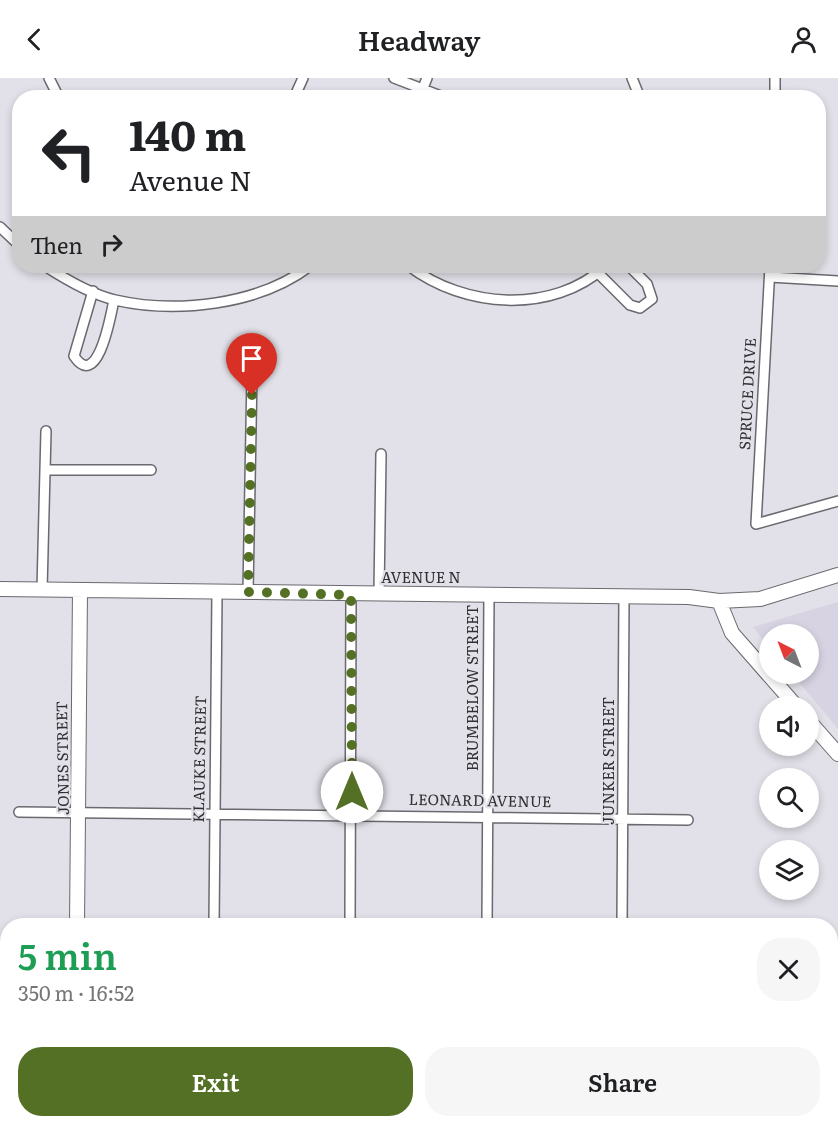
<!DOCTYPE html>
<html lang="en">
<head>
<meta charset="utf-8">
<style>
  :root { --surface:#fff; --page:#f6f6f6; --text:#202124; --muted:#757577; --accent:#547024 }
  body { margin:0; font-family:Literata,serif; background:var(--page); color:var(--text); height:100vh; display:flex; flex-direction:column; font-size:22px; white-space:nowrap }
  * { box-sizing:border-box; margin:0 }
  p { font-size:20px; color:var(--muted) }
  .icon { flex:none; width:33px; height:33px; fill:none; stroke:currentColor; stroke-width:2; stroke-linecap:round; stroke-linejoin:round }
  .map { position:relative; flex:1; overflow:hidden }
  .details { position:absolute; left:0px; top:840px; width:838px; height:210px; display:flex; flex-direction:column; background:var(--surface); border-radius:24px 24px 0 0; box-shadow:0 3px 9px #0003 }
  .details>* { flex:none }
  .top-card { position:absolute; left:12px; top:12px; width:814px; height:183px; border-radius:24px; box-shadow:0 3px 9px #0003; background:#fff; color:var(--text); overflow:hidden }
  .needle { width:39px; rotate:318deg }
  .fabs { position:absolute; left:759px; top:546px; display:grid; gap:12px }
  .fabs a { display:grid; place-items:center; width:60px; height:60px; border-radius:50%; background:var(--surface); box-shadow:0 3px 9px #0003; font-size:30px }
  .pin { position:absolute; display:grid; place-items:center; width:51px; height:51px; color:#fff; margin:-62px -26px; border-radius:50% 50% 50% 0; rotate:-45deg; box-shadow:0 0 6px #0007 }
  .pin .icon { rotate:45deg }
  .me { position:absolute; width:66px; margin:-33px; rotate:0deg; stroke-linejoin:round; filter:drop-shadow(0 0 4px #0008) }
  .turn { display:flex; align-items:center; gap:21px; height:126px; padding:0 18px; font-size:27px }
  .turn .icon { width:78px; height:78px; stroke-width:2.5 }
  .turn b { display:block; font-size:42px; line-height:51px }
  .then { display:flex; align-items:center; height:57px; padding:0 18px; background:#0003; gap:12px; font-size:22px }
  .round { display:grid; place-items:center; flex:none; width:63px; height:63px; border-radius:24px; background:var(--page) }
  .head { display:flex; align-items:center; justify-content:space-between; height:102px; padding:0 18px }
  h1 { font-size:36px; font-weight:600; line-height:45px; color:#1e9e55 }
  .action { display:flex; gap:12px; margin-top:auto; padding:12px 18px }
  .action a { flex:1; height:69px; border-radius:24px; background:var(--accent); color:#fff; font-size:24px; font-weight:600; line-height:69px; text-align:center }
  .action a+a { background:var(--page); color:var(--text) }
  header { display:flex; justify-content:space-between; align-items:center; height:78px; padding:0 18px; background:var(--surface); font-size:27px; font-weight:600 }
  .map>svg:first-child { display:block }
  .built { fill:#d8d3e2 }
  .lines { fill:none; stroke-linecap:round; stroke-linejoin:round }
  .street-casing { stroke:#6b696f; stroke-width:12 }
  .secondary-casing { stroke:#6b696f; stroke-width:16 }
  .street { stroke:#fff; stroke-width:9 }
  .secondary { stroke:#fff; stroke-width:14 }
  .route { stroke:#547024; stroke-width:10; stroke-dasharray:0 18 }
  .labels { text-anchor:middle; stroke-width:4.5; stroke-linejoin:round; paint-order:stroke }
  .street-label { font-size:15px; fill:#302f32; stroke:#e2e0e8 }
</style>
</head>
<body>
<header><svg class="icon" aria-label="back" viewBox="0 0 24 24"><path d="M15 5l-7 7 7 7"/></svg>Headway<svg class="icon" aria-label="person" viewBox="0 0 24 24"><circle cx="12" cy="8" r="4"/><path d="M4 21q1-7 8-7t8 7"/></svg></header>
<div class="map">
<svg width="838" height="1050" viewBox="0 0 838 1050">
  <rect width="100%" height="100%" fill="#e2e0e8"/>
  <!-- built -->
  <path class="built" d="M838 524V651L792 596H808V556H770L769 569 753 549Z"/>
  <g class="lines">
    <!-- street casing -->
    <g class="street-casing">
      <path id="street" d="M49 0 59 20
        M394 0 446 20
        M632 0 640 20
        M294 20 303 0
        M419 20 427 0
        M775 20V0
        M0 149 20 168
        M45 188C65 201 90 216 115 222 176 236 259 227 310 188
        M409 188C464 230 552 237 606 188
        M770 188 756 446 838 423
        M598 195 630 227 640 230 652 221 647 206 629 188
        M770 199 838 203
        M93 213 74 278C98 314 111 236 114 222
        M45 392H151
        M42 512 46 353
        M248 514 252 295
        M379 516 381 376
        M19 734 688 742
        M214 848 217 514
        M350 848 351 517
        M487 848 489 517
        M622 848 624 518
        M831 906 838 900
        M0 951H8
        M831 965 838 972
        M750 1042V1050
        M212 1050V1042
        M347 1050V1042
        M486 1050V1042
        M617 1050 618 1042"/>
    </g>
    <!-- secondary casing -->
    <g class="secondary-casing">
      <path id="secondary" d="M0 511 689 519 719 523 760 521 838 497
        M719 523 732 555 796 628
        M808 642 838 676
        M77 848 80 512
        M75 1042V1050"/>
    </g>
    <!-- street -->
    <use href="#street" class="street"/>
    <!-- secondary -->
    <use href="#secondary" class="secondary"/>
  </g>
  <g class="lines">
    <!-- route -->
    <path class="route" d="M252 317 248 514 351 517 352 714"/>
  </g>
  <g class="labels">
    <!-- street labels -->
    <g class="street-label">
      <text transform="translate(748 316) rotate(-87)" y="5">SPRUCE DRIVE</text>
      <text x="421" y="505">AVENUE N</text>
      <text transform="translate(473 610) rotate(-90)" y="5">BRUMBELOW STREET</text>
      <text transform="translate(63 680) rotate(-91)" y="5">JONES STREET</text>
      <text transform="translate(200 681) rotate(-89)" y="5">KLAUKE STREET</text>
      <text transform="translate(609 683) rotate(-90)" y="5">JUNKER STREET</text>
      <text transform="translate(480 723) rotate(1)" y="5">LEONARD AVENUE</text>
    </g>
  </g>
</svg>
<div class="fabs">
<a><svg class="needle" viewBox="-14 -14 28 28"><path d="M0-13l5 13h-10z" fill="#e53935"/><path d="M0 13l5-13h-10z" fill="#757577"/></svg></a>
<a><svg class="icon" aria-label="sound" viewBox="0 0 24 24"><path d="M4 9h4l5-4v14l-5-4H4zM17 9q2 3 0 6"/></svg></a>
<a><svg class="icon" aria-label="search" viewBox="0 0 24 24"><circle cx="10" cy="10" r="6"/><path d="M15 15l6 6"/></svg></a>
<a><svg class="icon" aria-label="layers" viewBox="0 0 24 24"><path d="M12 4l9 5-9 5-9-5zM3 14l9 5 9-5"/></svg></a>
</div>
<div class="pin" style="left:252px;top:317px;background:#d93025"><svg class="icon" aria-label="arrive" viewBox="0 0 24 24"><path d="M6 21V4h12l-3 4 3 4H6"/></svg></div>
<svg class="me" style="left:352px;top:714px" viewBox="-20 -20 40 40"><circle r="19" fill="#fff"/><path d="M0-13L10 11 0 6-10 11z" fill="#547024"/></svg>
<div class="top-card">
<div class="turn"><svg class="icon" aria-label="left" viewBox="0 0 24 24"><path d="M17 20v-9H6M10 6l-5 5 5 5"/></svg><div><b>140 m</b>Avenue N</div></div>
<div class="then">Then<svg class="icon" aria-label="right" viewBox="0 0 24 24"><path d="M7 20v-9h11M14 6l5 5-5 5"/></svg></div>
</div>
<section class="details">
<div class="head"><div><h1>5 min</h1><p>350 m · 16:52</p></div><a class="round"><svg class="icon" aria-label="close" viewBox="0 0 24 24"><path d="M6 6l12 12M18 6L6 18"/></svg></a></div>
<div class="action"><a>Exit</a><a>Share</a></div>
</section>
</div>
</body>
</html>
